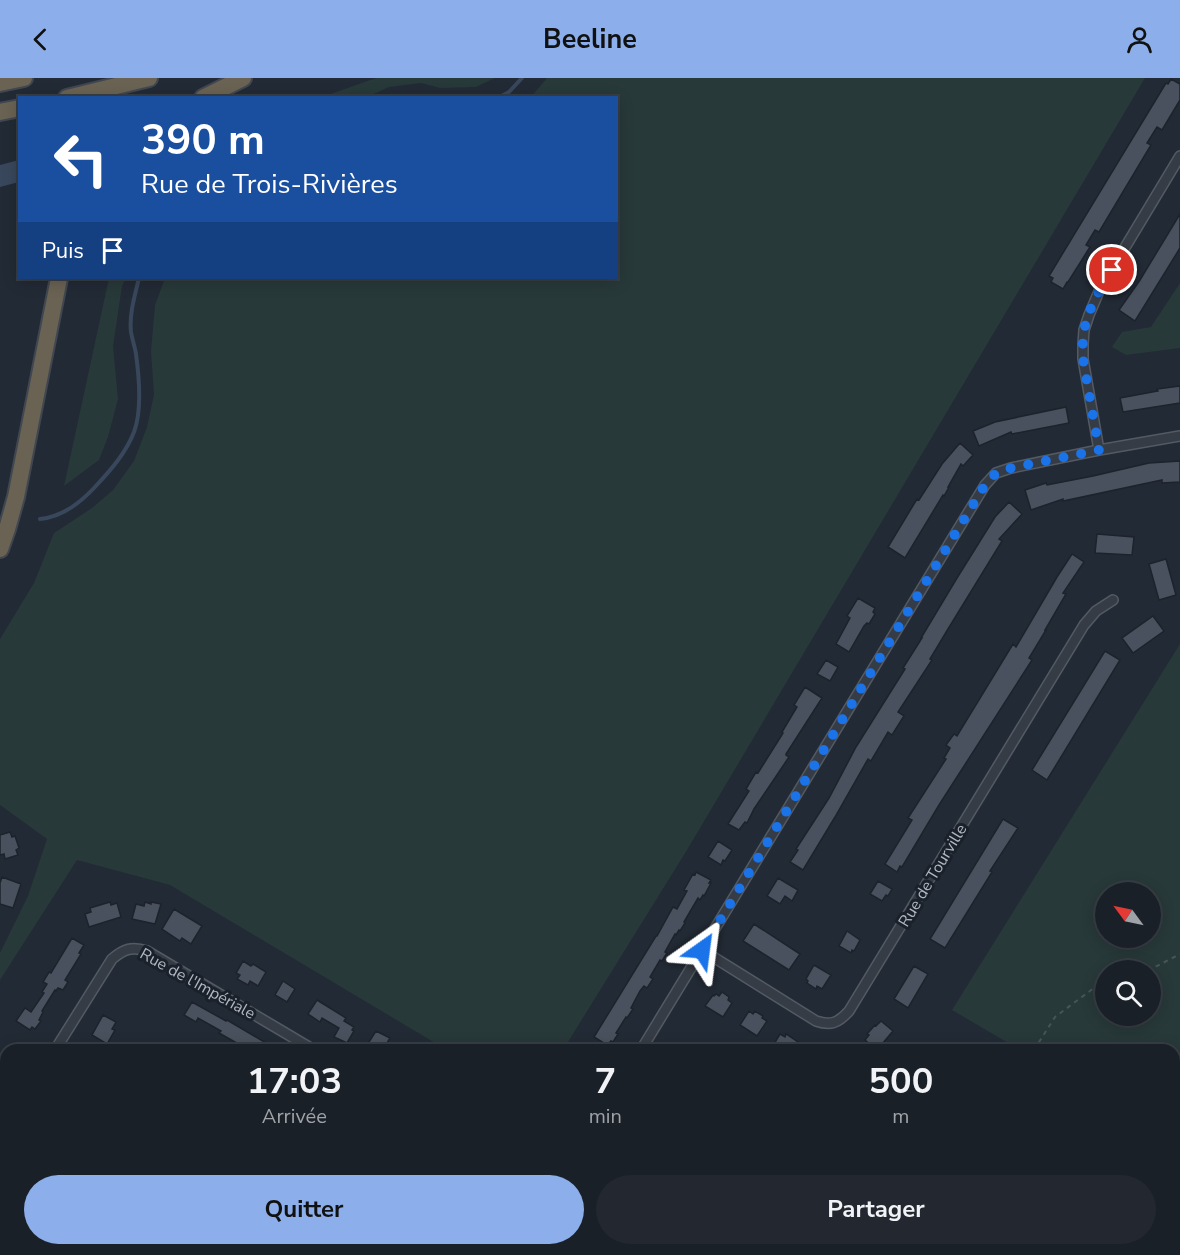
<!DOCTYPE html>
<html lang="fr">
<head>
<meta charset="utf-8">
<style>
  :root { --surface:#1a2028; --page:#232830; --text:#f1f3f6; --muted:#9fa3a8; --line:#383e45; --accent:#8cafeb }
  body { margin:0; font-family:"Nunito Sans",sans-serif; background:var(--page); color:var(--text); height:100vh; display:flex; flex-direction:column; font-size:22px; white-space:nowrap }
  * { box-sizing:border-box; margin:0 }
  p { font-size:20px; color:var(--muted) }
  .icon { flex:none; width:33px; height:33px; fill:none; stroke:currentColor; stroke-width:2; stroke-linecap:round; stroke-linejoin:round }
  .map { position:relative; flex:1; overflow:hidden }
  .drawer { position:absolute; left:0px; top:966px; width:1180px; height:212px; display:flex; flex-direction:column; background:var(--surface); border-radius:18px 18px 0 0; box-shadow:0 3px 15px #0003,0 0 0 2px var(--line) }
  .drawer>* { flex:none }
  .top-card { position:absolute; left:18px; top:18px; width:600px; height:183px; border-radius:0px; box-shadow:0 3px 15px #0003,0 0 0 2px var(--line); background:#1a4fa0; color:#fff; overflow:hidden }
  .needle { width:39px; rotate:303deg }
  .buttons { position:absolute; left:1095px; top:804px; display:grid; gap:12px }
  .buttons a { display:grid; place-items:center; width:66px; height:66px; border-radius:50%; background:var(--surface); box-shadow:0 3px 15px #0003,0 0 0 2px var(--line); font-size:30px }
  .pin { position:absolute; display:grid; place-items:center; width:51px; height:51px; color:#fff; margin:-26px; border:3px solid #fff; border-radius:50%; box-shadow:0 2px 6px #0007 }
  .me { position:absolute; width:66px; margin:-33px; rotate:31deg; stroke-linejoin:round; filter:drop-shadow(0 0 4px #0008) }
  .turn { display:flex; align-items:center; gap:21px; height:126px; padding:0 24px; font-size:27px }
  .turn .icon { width:78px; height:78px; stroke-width:2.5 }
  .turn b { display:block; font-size:42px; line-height:51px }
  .then { display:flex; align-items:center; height:57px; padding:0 24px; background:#0003; gap:12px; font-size:22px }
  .eta { display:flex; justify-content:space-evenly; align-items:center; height:102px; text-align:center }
  .eta b { font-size:36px; font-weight:700; line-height:42px }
  .action { display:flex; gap:12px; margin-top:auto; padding:12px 24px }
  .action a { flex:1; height:69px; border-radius:36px; background:var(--accent); color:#111; font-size:24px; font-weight:700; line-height:69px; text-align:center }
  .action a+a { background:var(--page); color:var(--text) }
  header { display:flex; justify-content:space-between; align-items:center; height:78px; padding:0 24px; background:var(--accent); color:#111; font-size:27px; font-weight:700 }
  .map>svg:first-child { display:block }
  .green { fill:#28393a; fill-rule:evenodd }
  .water { fill:#39475c }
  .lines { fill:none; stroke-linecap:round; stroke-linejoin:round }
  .stream { stroke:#39475c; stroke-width:4 }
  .building { fill:#49515e; stroke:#1d232c; stroke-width:1.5 }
  .street-casing { stroke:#535a63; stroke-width:12 }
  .highway-casing { stroke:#404750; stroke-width:20 }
  .path { stroke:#465557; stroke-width:2; stroke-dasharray:4.5 4.5; stroke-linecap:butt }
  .street { stroke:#363c45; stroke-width:9 }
  .highway { stroke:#6a6253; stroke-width:16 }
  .route { stroke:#1a73e8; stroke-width:10; stroke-dasharray:0 18 }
  .labels { text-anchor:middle; stroke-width:6; stroke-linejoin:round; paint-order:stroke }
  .street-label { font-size:16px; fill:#b0b7c2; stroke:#1b212a }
</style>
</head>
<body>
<header><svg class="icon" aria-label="back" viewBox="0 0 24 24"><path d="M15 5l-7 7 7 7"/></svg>Beeline<svg class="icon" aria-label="person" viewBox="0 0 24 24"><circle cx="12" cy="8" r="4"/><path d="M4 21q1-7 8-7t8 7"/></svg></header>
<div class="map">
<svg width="1180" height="1177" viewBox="0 0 1180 1177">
  <rect width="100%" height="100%" fill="#222a35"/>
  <!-- green -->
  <path class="green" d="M376 0H495L476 9 440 10 421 5 389 9 367 19H322Z
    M547 0H1145L687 772 563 972H447L170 807 77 782 0 902V875L28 818 47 761 0 727V561L34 505 54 455 92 430 113 412 134 383 147 349 154 317 151 273 155 227 165 200H616V20L531 19Z
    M109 200H126L122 208 113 268 118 321 108 359 99 382 64 408Z
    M1180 205V270L1126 277 1112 269 1122 254 1151 249Z
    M1180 566V1068L1175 1065 1174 972H1020L952 932ZM1106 814H1150V860H1106ZM1150 892V938H1106V892Z
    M1180 1110V1177H1139L1142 1172H1174L1175 1119Z
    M1009 1172H1048L1056 1177H1005Z"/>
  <!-- water -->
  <path class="water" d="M19 82V104L0 109V87Z"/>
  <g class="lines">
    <!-- stream -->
    <path class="stream" d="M498 20 509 14 522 0
      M40 441C61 439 80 425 94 410 110 393 126 375 134 354 142 333 139 298 136 276 135 269 132 261 131 254 129 236 135 217 139 200"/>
  </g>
  <!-- building -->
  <path class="building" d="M1171 1 1180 6V22L1162 52 1157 49 1147 65 1151 67 1099 154 1095 152 1086 167 1090 169 1068 204H1067L1063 211 1051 204 1053 200 1049 198 1166 5 1168 6Z
    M1180 136V170L1135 243 1119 232 1140 202Z
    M1180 308V325L1123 334 1120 320 1158 313 1157 311Z
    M1066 329 1069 345 1012 356 1011 354 979 368 973 353 995 344Z
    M960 365 973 377 963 388 961 386 948 409H949L944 418 943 417 905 480 888 469 917 421 919 422 942 386Z
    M1180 383V404L1162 405V402L1063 423V421L1031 432 1025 412 1046 405 1047 407 1093 398 1149 385Z
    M1009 424 1022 436 999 461 1002 463 948 551 930 581 932 582 898 634 904 638 892 657 888 654 871 683 868 681 835 739 803 792 790 784 798 772 796 771 829 720 856 669 905 591 903 590 922 560H921L957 500 995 439Z
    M1097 456 1134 459 1132 477 1095 475Z
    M1072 476 1084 484 1063 515 1066 516 1045 552H1046L1029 580 1032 582 939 727 902 789 900 788 897 794 885 786 912 742 908 740 946 681 944 680 950 670 946 667 954 656 957 658 1013 566 1016 569 1057 499Z
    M1166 481 1176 517 1159 522 1149 486Z
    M858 520 875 530 873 534 875 536 869 546 867 545 864 548 849 574 836 566 850 540 847 538Z
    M1153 538 1164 553 1133 575 1122 560Z
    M1105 573 1120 582 1047 702 1032 692Z
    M826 582 838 589 830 603 817 596Z
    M805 609 822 620 786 676V677L789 679 754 731 747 745 745 744 739 752 728 746 749 713 746 711 756 694 758 695 783 655 782 654 797 629 794 627Z
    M1003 741 1018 750 990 793 992 794 945 870 930 861Z
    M10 754 12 759 15 758 19 770 16 772 18 777 5 781 4 776 0 777V757Z
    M718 763 732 772 725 783 723 782 721 787 708 779Z
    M696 794 711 802 709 805H711L704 818 703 817 700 822 698 820 684 844 685 845 680 853 679 852 676 857 675 856 665 874 667 875 662 883 660 882 650 899 653 901 647 910 644 908 640 913 631 930 633 931 627 940 626 939 616 955 618 956 613 964 611 963 607 967 594 959 656 858H657L673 829 677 831 687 813 684 812 693 796 695 797Z
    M2 799 21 806 13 830 0 826V805Z
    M778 800 798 812 792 823 785 818 780 826 767 818Z
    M878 803 892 811 888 818 886 817 882 823 870 816Z
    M110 824 111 827 117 825 121 839 89 849 85 836 91 834 90 830Z
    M145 824 151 826V824L161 826 155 846 132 841 136 826 144 828Z
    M174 831 202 848 191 866 182 860 180 863 162 851Z
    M754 846 800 876 789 892 743 863Z
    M847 853 860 862 854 873 852 872 851 875 839 868Z
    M72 860 84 867 79 875 81 876 65 902 68 904 63 912 58 910 56 913 55 912 42 933 43 934 39 942 41 943 35 951 32 949 30 952 16 943 25 930 31 934 44 915 42 914 47 906 43 904 49 894 51 895Z
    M243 883 251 888 253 886 266 894 258 908 250 903 248 907 237 901 240 897 236 895Z
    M814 887 831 897 822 911 817 908 816 911 807 905 808 903 806 901Z
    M914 888 928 896 908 930 894 921Z
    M283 903 295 911 287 924 275 917Z
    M722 914 729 919 728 922 732 925 723 939 705 928 713 917 714 918 716 916 719 918Z
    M317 922 346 940 344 943 354 949 352 952 354 953 347 965 334 959 339 950 322 940 320 944 308 936Z
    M192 924 226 943 227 942 278 972H249L219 955 221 953 198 940 196 944 184 937Z
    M749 933 753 936 755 933 763 938 762 940 767 943 757 958 740 947Z
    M103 937 116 944 112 951 115 952 107 966 92 957Z
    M881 943 893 953 877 972 865 962 869 957 867 956 875 947 876 948Z
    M376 953 390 960 383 972H370L373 966 369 964Z
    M780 956 785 959 786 956 810 972H777L779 969 774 966Z"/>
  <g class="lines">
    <!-- street casing -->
    <g class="street-casing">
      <path id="street" d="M1099 372 1083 281V266L1084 252 1089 237 1100 211 1180 78
        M702 872 816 943C831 948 838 945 849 933L1084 547 1096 533 1113 522
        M55 972 112 881C124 871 132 868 147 873L314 972
        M641 972 985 407 996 395 1011 390 1099 372 1180 358
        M0 1062 6 1052
        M646 1172 655 1177
        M174 1177 178 1172
        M363 1177 366 1172
        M529 1177 533 1172"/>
    </g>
    <!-- highway casing -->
    <g class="highway-casing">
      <path id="highway" d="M0 5 24 0
        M67 20 149 0
        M203 20 243 0
        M0 34 20 30
        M0 471 7 451 16 419 59 200"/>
    </g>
    <!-- path -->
    <path class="path" d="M1138 892 1157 888 1180 876
      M1034 972 1055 939 1106 901"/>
    <!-- street -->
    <use href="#street" class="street"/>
    <!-- highway -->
    <use href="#highway" class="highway"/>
  </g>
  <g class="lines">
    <!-- route -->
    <path class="route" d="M702 872 985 407 996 395 1011 390 1099 372 1083 281C1083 272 1082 262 1084 253 1088 231 1100 211 1112 192"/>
  </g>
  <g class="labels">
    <!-- street labels -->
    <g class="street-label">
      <text transform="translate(932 797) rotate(-59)" y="6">Rue de Tourville</text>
      <text transform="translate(198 905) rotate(29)" y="6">Rue de l'Impériale</text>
    </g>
  </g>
</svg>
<div class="buttons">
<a><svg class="needle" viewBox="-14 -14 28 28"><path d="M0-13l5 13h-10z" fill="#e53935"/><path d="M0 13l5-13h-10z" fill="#9fa3a8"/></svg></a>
<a><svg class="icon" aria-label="search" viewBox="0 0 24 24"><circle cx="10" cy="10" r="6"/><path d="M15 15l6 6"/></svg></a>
</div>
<div class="pin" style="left:1112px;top:192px;background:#d93025"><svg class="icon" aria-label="arrive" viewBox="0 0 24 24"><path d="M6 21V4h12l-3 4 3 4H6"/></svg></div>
<svg class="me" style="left:702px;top:872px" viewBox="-20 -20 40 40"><path d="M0-17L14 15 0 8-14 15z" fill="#1a73e8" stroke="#fff" stroke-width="4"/></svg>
<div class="top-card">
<div class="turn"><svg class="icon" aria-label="left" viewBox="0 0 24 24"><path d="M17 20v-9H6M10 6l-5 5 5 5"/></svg><div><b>390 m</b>Rue de Trois-Rivières</div></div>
<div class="then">Puis<svg class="icon" aria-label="arrive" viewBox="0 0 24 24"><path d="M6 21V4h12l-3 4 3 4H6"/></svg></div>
</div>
<section class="drawer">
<div class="eta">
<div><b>17:03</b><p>Arrivée</p></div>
<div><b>7</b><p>min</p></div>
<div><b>500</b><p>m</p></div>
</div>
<div class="action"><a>Quitter</a><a>Partager</a></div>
</section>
</div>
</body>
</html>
